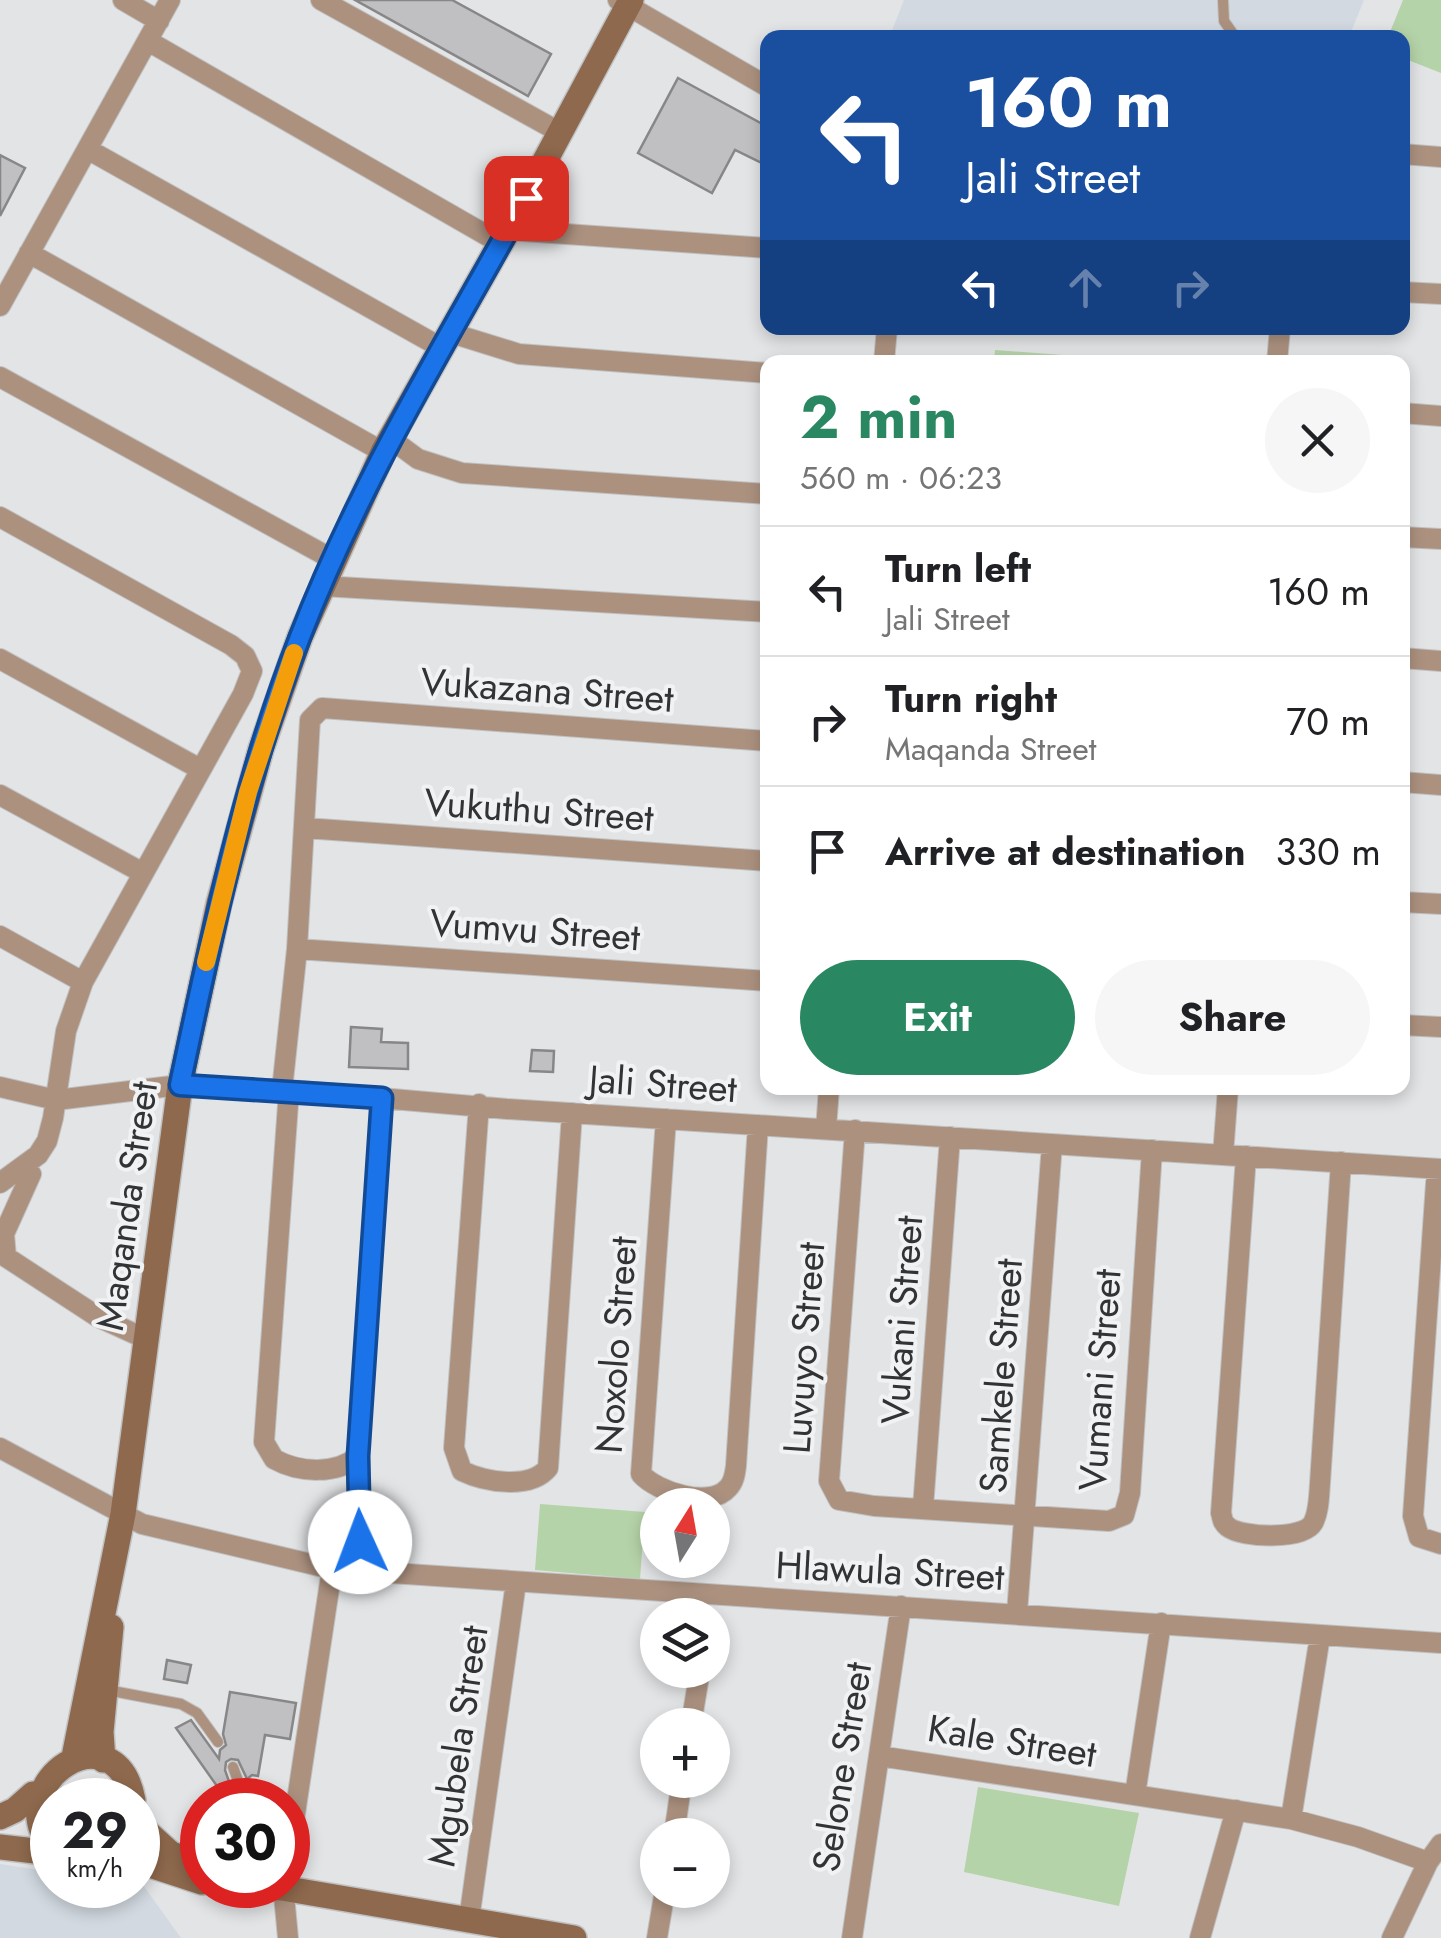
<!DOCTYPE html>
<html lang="en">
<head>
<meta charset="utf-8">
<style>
  :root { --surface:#fff; --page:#f6f6f6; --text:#202124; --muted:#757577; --line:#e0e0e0; --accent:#298861 }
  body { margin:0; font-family:Jost,sans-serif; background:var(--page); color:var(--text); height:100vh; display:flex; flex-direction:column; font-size:38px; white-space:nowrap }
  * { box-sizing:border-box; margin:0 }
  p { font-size:32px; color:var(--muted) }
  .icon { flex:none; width:55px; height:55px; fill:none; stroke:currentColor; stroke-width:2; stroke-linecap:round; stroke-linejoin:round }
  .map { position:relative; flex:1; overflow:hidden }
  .drawer { position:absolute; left:760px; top:355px; width:650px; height:740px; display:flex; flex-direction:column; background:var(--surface); border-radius:20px; box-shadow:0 5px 15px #0003 }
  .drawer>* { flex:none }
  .hud { position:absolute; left:760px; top:30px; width:650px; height:305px; border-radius:20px; box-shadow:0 5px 15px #0003; background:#1a4fa0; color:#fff; overflow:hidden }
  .needle { width:65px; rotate:11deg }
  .fabs { position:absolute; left:640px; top:1488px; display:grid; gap:20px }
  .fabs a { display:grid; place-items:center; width:90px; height:90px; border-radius:50%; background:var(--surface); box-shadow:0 5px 15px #0003; font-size:50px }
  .speed { position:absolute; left:30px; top:1778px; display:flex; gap:20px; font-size:50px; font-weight:700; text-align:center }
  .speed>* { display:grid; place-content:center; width:130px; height:130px; border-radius:50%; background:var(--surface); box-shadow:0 5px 15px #0003; line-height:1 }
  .speed small { font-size:25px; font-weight:400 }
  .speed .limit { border:15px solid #d22; background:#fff; color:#111 }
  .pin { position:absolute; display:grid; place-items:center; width:85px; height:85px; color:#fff; margin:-42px; border-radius:20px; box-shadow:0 5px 15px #0006 }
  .me { position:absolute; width:110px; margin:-55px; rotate:358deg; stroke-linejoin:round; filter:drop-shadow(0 0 8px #0008) }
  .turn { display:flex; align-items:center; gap:35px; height:210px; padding:0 40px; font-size:45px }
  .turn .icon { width:130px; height:130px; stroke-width:2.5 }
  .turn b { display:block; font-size:70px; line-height:85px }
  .lanes { display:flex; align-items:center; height:95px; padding:0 40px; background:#0003; justify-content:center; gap:50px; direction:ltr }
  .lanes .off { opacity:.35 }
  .round { display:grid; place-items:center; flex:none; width:105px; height:105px; border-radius:52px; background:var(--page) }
  .headline { display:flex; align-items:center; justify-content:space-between; height:170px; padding:0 40px }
  h1 { font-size:60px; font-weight:700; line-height:75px; color:var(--accent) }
  .primary-button { display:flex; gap:20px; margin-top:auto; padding:20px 40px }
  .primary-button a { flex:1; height:115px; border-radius:60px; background:var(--accent); color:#fff; font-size:40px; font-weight:700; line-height:115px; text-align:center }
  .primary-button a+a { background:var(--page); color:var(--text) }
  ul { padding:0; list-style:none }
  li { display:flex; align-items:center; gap:30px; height:130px; padding:0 40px; border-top:2px solid var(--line) }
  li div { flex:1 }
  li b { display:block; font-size:38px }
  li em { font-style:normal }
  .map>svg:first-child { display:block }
  .built { fill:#d2d9e0 }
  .green { fill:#b5d3a8 }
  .building { fill:#c0bfc1; stroke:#888788; stroke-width:2.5 }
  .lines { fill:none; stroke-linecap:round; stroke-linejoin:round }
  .lane-casing { stroke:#c0c1c2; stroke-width:12 }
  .street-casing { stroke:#c0c1c2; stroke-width:22 }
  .secondary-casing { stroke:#c0c1c2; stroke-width:28 }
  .lane { stroke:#ac917f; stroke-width:10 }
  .street { stroke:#ac917f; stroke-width:20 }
  .secondary { stroke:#8e694d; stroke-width:25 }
  .route-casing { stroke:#114b97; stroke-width:25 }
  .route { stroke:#1a73e8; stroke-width:18 }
  .slow { stroke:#f59e0b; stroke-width:18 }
  .labels { text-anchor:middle; stroke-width:8; stroke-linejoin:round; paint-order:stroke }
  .street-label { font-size:38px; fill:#323334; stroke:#f0f2f3 }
</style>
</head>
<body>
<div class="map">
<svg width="1441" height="1938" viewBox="0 0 1441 1938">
  <rect width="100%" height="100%" fill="#e3e4e6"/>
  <!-- built -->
  <path class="built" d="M904 0H1364L1349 37 889 38Z
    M0 1864 52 1872V1885H143L181 1938H0Z"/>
  <!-- green -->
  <path class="green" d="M1403 0H1441V73L1403 58 1402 38 1388 37Z
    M995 350 1156 362H994Z
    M540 1504 645 1512 640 1579 535 1570Z
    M978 1787 1139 1813 1119 1906 964 1872Z"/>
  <!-- building -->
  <path class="building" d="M355 0H452L551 54 528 96Z
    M678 78 768 127V166L735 150 712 193 638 153Z
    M0 155 25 168 0 216Z
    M351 1027 382 1029 381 1042 408 1043V1069L349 1067Z
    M532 1050 554 1051 553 1072 530 1071Z
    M167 1660 191 1665 187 1683 164 1679Z
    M230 1692 296 1703 290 1739 265 1735 258 1776 252 1775 247 1779 238 1760 231 1759 226 1762 225 1770 232 1790 224 1796 176 1728 191 1720 219 1759 220 1750 226 1745 223 1734Z"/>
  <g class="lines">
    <!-- lane casing -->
    <g class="lane-casing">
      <path id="lane" d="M1223 0 1224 21 1236 38
        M107 1690 181 1704 197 1713 218 1742
        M233 1767 245 1800"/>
    </g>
    <!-- street casing -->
    <g class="street-casing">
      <path id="street" d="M123 0 159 21
        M321 0 561 133
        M618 0 768 87
        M148 41 500 243
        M89 150 440 347
        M1402 154 1441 157
        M508 230 768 248
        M29 253 383 452
        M1402 292 1441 294
        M0 306 170 0
        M448 332 519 354 768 373
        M884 362 887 328
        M1277 362 1280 328
        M0 377 332 559
        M1402 413 1441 416
        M391 439 418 459 462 473 768 494
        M0 517 231 645 245 656 252 671 243 694 83 982 66 1031 53 1118 47 1141 38 1155 0 1183
        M1402 537 1441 539
        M322 586 768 612
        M1402 658 1441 661
        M0 659 200 769
        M1402 782 1441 785
        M0 795 143 873
        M305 828 768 861
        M1402 902 1441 904
        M0 936 83 982
        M297 949 768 981
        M1402 1025 1441 1027
        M0 1087 56 1100 180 1085 289 1090 507 1109 1441 1169
        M282 1090 297 949 310 720 322 708 768 741
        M289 1090 264 1442 274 1459C299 1473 337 1475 358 1456
        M479 1104 454 1448 462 1471C485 1482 530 1490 548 1468L572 1113
        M666 1119 641 1474C657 1492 710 1509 728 1488 734 1482 735 1474 736 1466L758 1125
        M826 1129 829 1088
        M855 1130 829 1481 839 1500 874 1506 1109 1521 1124 1515 1130 1493 1152 1150
        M1223 1155 1228 1088
        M1246 1156 1221 1513C1223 1520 1222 1522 1228 1527 1242 1538 1303 1540 1313 1523 1319 1512 1319 1496 1320 1483L1341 1162
        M25 1166 31 1174 4 1234 6 1257 98 1317 146 1339
        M1437 1169 1413 1516 1419 1537 1441 1544
        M0 1448 142 1524 332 1569 1441 1643
        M923 1508 950 1137
        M362 1573 358 1456 382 1099
        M1017 1613 1052 1144
        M691 1725 700 1670
        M879 1756 1291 1819 1358 1837 1428 1862
        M1135 1795 1161 1623
        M1291 1819 1320 1636
        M674 1835 682 1780
        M288 1860 332 1569
        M283 1885 288 1938
        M469 1920 516 1582
        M657 1938 665 1890
        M852 1938 901 1606
        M1200 1938 1236 1810
        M1392 1938 1428 1862 1441 1844"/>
    </g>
    <!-- secondary casing -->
    <g class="secondary-casing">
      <path id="secondary" d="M74 1757 123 1514 180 1085 219 903 261 749 300 637 383 452 508 230 631 0
        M103 1760 101 1732 111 1627
        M0 1817 15 1810 33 1794
        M138 1824 171 1854 202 1864
        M0 1847 52 1853
        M52 1848C0 1780 116 1708 133 1800
        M138 1861 202 1882
        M224 1885 282 1888 574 1938"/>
    </g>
    <!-- lane -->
    <use href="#lane" class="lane"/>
    <!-- street -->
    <use href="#street" class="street"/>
    <!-- secondary -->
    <use href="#secondary" class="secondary"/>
  </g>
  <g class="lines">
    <!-- route casing -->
    <g class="route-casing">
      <path id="route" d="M360 1542 358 1456 382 1098 180 1085C212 934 243 782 300 637 359 483 446 343 526 198"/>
    </g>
    <!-- route -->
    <use href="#route" class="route"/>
    <!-- slow -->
    <path class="slow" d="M206 962 248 792 294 653"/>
  </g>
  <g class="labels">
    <!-- street labels -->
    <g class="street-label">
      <text transform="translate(547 690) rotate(4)" y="13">Vukazana Street</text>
      <text transform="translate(539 810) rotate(4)" y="13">Vukuthu Street</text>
      <text transform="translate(535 930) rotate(4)" y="13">Vumvu Street</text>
      <text transform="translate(663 1084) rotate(4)" y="13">Jali Street</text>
      <text transform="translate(127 1206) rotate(-82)" y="13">Maqanda Street</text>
      <text transform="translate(902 1320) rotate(-86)" y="13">Vukani Street</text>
      <text transform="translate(616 1345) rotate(-86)" y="13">Noxolo Street</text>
      <text transform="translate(804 1348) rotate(-86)" y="13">Luvuyo Street</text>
      <text transform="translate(1001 1376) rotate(-86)" y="13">Samkele Street</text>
      <text transform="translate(1100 1380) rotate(-86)" y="13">Vumani Street</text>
      <text transform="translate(890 1571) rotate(3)" y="13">Hlawula Street</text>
      <text transform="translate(1012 1741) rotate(9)" y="13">Kale Street</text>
      <text transform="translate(458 1746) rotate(-82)" y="13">Mgubela Street</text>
      <text transform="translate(842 1767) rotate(-81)" y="13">Selone Street</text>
    </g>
  </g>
</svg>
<div class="fabs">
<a><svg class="needle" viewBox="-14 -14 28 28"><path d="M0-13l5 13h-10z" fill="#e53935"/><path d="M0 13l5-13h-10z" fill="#757577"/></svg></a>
<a><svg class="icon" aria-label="layers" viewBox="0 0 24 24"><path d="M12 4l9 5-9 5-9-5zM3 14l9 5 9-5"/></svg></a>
<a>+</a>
<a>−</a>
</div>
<div class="speed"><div>29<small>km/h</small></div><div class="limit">30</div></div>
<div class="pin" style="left:526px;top:198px;background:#d93025"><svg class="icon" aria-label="arrive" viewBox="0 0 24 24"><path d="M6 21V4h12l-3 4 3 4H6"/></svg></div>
<svg class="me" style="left:360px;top:1542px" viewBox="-20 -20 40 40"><circle r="19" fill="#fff"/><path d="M0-13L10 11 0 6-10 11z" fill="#1a73e8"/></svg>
<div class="hud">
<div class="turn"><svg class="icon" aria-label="left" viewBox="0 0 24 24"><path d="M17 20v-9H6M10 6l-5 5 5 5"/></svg><div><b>160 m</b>Jali Street</div></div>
<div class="lanes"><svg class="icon" aria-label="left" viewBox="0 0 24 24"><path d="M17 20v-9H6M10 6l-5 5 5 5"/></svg><svg class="icon off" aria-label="ahead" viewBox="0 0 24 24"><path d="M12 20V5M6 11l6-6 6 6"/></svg><svg class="icon off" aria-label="right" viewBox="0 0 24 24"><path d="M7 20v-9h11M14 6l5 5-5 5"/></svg></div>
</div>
<section class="drawer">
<div class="headline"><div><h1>2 min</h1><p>560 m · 06:23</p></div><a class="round"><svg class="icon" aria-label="close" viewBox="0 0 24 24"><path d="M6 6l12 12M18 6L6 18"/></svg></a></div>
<ul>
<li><svg class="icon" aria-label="left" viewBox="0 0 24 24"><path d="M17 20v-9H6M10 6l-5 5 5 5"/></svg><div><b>Turn left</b><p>Jali Street</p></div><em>160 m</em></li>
<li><svg class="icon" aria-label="right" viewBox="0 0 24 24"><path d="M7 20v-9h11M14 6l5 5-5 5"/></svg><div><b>Turn right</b><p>Maqanda Street</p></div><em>70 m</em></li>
<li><svg class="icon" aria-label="arrive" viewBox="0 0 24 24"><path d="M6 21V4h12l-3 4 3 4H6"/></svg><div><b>Arrive at destination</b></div><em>330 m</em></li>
</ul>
<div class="primary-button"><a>Exit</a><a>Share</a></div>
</section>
</div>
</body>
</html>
